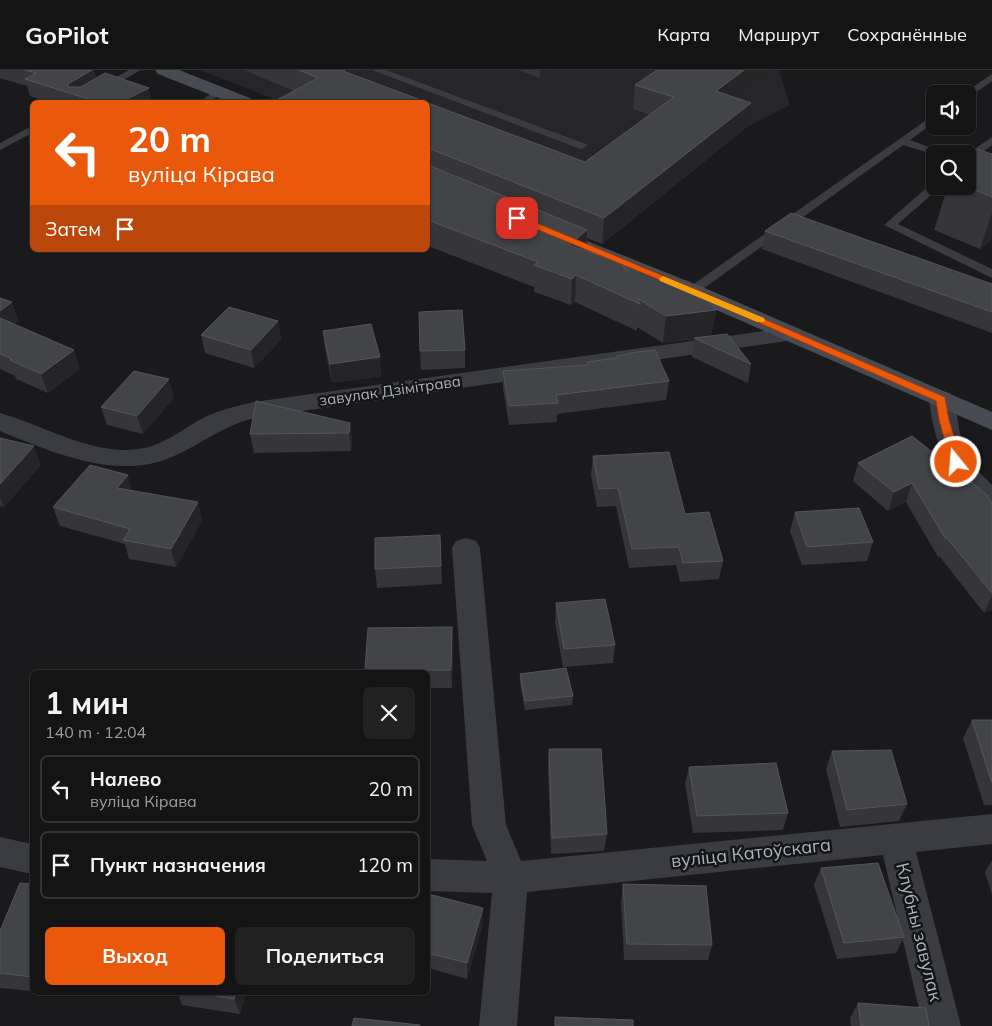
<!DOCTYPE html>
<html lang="ru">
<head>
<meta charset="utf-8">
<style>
  :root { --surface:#141415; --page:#212122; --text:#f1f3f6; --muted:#9d9ea0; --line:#333334; --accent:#ea580c }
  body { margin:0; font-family:Mulish,sans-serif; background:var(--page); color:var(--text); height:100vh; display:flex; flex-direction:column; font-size:19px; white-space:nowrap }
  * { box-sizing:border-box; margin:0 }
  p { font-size:16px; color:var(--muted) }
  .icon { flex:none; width:28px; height:28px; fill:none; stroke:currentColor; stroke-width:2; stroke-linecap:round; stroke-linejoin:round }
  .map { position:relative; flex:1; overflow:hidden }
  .details { position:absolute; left:30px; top:600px; width:400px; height:325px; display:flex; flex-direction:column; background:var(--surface); border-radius:8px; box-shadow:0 1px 4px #0004,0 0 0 1px var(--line) }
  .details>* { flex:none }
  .banner { position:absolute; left:30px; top:30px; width:400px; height:152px; border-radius:8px; box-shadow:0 1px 4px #0004,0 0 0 1px var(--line); background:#ea580c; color:#fff; overflow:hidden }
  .fabs { position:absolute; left:926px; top:15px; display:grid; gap:10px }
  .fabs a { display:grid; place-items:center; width:50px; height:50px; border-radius:8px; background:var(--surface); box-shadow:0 1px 4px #0004,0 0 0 1px var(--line); font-size:25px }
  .pin { position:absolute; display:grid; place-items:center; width:42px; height:42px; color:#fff; margin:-21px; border-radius:10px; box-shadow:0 2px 8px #0006 }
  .me { position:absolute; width:55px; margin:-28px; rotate:343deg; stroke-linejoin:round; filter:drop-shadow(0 0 4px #0008) }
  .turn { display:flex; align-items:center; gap:18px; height:105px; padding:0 15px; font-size:22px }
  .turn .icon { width:65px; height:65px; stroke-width:2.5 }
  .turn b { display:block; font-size:35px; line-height:42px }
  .then { display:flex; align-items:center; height:48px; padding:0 15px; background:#0003; gap:10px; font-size:19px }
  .round { display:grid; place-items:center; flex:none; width:52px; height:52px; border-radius:8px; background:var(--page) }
  .headline { display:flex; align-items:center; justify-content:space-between; height:85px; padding:0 15px }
  h1 { font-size:30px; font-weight:700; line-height:38px }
  .primary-button { display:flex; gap:10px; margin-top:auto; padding:10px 15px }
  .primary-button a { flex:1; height:58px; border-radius:8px; background:var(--accent); color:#fff; font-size:20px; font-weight:700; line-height:58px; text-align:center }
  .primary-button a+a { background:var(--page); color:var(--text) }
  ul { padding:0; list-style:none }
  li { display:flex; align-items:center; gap:15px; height:68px; margin:0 10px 8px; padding:0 5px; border:2px solid var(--line); border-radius:8px }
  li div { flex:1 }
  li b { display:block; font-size:19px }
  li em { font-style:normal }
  header { display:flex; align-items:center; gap:30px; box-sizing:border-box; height:70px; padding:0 25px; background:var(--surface); border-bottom:1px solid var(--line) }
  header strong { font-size:24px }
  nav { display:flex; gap:28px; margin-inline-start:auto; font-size:18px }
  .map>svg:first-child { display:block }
  .built { fill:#26262a }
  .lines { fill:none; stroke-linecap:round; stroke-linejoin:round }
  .lane { fill:#3b3c42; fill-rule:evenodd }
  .street { fill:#3b3c42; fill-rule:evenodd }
  .secondary { fill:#494b52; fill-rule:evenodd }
  .wall { fill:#36363a }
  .shaded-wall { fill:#252528 }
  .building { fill:#434448; stroke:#53555a }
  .route { fill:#ea580c; stroke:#983908 }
  .slow { fill:#f59e0b }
  .labels { text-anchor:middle; stroke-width:5; stroke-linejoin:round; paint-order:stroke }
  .street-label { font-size:15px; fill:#acb2bc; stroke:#151518 }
  .near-street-label { font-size:18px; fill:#acb2bc; stroke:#151518 }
</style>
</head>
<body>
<header>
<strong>GoPilot</strong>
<nav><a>Карта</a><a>Маршрут</a><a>Сохранённые</a></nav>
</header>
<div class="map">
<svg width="992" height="956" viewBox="0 0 992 956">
  <rect width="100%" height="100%" fill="#1a1a1c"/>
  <!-- built -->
  <path class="built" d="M200 0H779L790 35 747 57 612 166 428 91V32H281Z"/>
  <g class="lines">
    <!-- lane -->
    <path class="lane" d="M129 0H141L84 32H73Z
      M372 0H386L586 74 587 76 582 79 578 78Z
      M992 4V11L971 26 968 27V24H963Z
      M218 19 221 20V24L210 32H199Z
      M935 44V52L910 70 948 84 935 85 903 75 696 224H688L686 221 688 218Z
      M32 56V63L0 80V73Z
      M992 67V75L972 90 968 91 967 84Z
      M935 113V116H940L939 118 898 154 992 199V208L884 155 931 114Z"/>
    <!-- street -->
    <path class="street" d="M792 257 800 259 803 264 800 269 254 348C220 357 202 374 172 387 117 411 51 382 0 361V343C47 356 102 392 152 376 170 370 186 357 203 348 219 340 237 336 254 332Z
      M941 321 950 323C959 338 958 371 968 389 973 398 985 407 992 415V441L983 439 943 392 932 350 929 329 932 323Z
      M466 468 476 471 480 478 506 755 521 791 992 744V774L916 782 961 956H923L883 785 527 822 517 956H479L492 823 428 821V789L487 791 472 755 452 478 456 471Z
      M0 767 32 774V804L0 797Z"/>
    <!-- secondary -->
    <path class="secondary" d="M155 0H179L250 28 253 32H229L158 4Z
      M552 157 700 216 992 342V360L684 226 545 167 542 163 545 159Z"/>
  </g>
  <!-- wall -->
  <path class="wall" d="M0 0H94L96 8 152 32H49L30 26 27 16 0 8Z
    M244 0H362L363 9 294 21Z
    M518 0H552L540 8Z
    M657 0H772L736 27 747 57 602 174 587 168 586 180 626 202 716 240 711 266 751 294 748 313 692 287 694 269 663 273 637 257V261L575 232 571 235 534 222V217L428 176V33L585 92 650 45 633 39 635 15Z
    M992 83V169L980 179 934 160 948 116H968Z
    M765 161 992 214V263L762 179Z
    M0 228 19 251 14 254 80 299 48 323 16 309 15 306 0 299Z
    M278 251 281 270 254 298 205 283 201 265Z
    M323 261 380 287 381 306 332 313 325 279Z
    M465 280V298L421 300 420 281Z
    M629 283 669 311 666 330 557 344V352L509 355 503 319V301L586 295 587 292 616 288 617 286 629 284Z
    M174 328 143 364 107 355 101 337Z
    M350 353 352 372 351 381 254 383 250 364Z
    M0 368 41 395 4 437 0 436Z
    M593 386 685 444 723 491 719 509 680 512 676 495 629 498 616 436 597 437 591 405Z
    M858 393 992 433V540L984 543 940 487H938L906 432 888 441 853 411Z
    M132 421 198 432 202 451 176 497 129 489 125 474 60 456 53 437Z
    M795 442 873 472 867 491 802 495 790 461Z
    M440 465 442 514 377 518 375 499Z
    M556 533 615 575 613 593 563 597 555 552Z
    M452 557 453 575 452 618H428V602H365V600Z
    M520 604 573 626 572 635 525 640 520 613Z
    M972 650H992V735H984L963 668Z
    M549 679 607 764 604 781 551 784 548 696Z
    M832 681 907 734 899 751 840 757 826 699Z
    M689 697 788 743 783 760 693 763 685 714Z
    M992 790V825L985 802Z
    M821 798 904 867 896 883 837 889 814 815Z
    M32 814V921L0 918V861Z
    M623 814 712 875 708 890H624L621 831Z
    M428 824 483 854 467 909 428 898Z
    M51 922H69V924Z
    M177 922H246L240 944 182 935Z
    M858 933 929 956H851L850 948Z"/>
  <!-- shaded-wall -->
  <path class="shaded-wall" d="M92 0H94L98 16 70 24 68 14Z
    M345 0H362L363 15 343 1Z
    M540 0H552L540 8Z
    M744 0H772L712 45 716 21Z
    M149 18 152 32H121Z
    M751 33 747 57 602 174 604 148Z
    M992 143V169L980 179Z
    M587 160 586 187 569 175Z
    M576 205 575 232 571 235 572 209Z
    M12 232 19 251 1 264 0 261V241Z
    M716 240 711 266 663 273 666 246Z
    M278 251 281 270 254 298 251 280Z
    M74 280 80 299 48 323 41 304Z
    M380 287 381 306 332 313 330 294Z
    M169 309 174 328 143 364 137 346Z
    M350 353 352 372 351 381 349 363Z
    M34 376 41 395 4 437 0 427V414Z
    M128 405 133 424 117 418Z
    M912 413 906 432 888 441 894 422Z
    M198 432 202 451 176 497 171 479Z
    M992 526V540L984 543Z
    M452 557 453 575 452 618 451 600Z
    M483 838V854L467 909V893Z
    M236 922H246L240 944 234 929Z"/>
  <!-- building -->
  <path class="building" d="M25 0H92L68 14V17H81L105 3 149 18 121 32H98L25 9 36 3Z
    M299 0H345L343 1 426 32H273L318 8Z
    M657 0H744L716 21 751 33 604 148 428 78V33L585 92 674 27 635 15Z
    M978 79 991 84 992 83V127L965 116H968V87Z
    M428 95 587 160 569 175 621 193 626 202 638 193 700 220 716 240 666 246 637 228 640 234 576 205 572 209 534 195 538 192 428 150Z
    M791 143 992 214V242L765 161Z
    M0 228 12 232 0 241Z
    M229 237 278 251 251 280 201 265Z
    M462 240 465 280 420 281 419 242Z
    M0 248 74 280 41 304 10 290 12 289 0 284Z
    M371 254 380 287 330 294 323 261Z
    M727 264 751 294 694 268Z
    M655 280 669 311 556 325 558 333 509 336 503 301 588 295 587 292 617 288V286L629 284V283Z
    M134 301 169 309 137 346 101 337Z
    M256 331 350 353 349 363 250 364Z
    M912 366 987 425 992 433V523L947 468H945L912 413 894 422 858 393Z
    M0 368 34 376 0 414Z
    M669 382 685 444 709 442 723 491 683 493 679 477 632 479 618 418 599 419 593 386Z
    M90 395 128 405 117 418 198 432 171 479 123 470 130 459 53 437Z
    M859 438 873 472 807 477 795 442Z
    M440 465 441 496 375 499V468Z
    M605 529 615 575 564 579 556 533Z
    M452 557 451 600H365L368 558Z
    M566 598 573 626 525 631 520 604Z
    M972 650H992V713Z
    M549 679H601L607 764 552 768Z
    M891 680 907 734 847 740 832 681Z
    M776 693 788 743 697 746 689 697Z
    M878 793 904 867 844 873 821 798Z
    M20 813 32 814V907L0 903V861Z
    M623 814 706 816 712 875 627 874Z
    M428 824 483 838 467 893 428 883Z
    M194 922H236L234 929Z
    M858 933 926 938 929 956H861Z
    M555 947 633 950V956H555Z
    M354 948 420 955V956H352Z"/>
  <!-- route -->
  <path class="route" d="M514 146H520L695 219 945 327 949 350 962 392 956 396 951 392 939 350 936 331 689 222 514 150Z"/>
  <!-- slow -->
  <path class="slow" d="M663 206 764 248 765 250 764 252H757L660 211 659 209Z"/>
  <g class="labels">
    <!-- street labels -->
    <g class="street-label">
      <text transform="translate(390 321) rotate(-8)" y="5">завулак Дзімітрава</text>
    </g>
    <!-- near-street labels -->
    <g class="near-street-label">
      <text transform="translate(751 783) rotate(-6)" y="6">вуліца Катоўскага</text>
      <text transform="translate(919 862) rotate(76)" y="6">Клубны завулак</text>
    </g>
  </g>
</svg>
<div class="fabs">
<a><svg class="icon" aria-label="sound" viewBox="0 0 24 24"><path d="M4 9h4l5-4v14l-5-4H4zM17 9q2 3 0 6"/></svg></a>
<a><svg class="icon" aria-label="search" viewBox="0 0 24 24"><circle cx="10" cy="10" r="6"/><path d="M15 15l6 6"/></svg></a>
</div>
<div class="pin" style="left:517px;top:148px;background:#d93025"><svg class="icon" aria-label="arrive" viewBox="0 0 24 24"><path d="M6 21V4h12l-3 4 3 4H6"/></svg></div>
<svg class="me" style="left:956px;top:392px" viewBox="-20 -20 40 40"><circle r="17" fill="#ea580c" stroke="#fff" stroke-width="3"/><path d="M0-11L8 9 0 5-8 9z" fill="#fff"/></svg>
<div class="banner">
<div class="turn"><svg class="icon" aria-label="left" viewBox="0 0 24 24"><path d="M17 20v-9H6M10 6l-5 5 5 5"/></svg><div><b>20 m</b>вуліца Кірава</div></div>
<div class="then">Затем<svg class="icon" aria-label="arrive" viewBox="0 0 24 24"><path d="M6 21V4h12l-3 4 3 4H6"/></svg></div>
</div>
<section class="details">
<div class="headline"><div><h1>1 мин</h1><p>140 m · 12:04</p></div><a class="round"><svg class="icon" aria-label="close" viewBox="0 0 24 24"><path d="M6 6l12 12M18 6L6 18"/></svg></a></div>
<ul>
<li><svg class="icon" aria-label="left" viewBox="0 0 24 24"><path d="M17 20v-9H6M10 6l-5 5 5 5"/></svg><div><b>Налево</b><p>вуліца Кірава</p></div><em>20 m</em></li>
<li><svg class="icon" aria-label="arrive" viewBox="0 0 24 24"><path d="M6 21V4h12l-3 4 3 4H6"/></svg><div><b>Пункт назначения</b></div><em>120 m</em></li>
</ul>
<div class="primary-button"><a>Выход</a><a>Поделиться</a></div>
</section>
</div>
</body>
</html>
